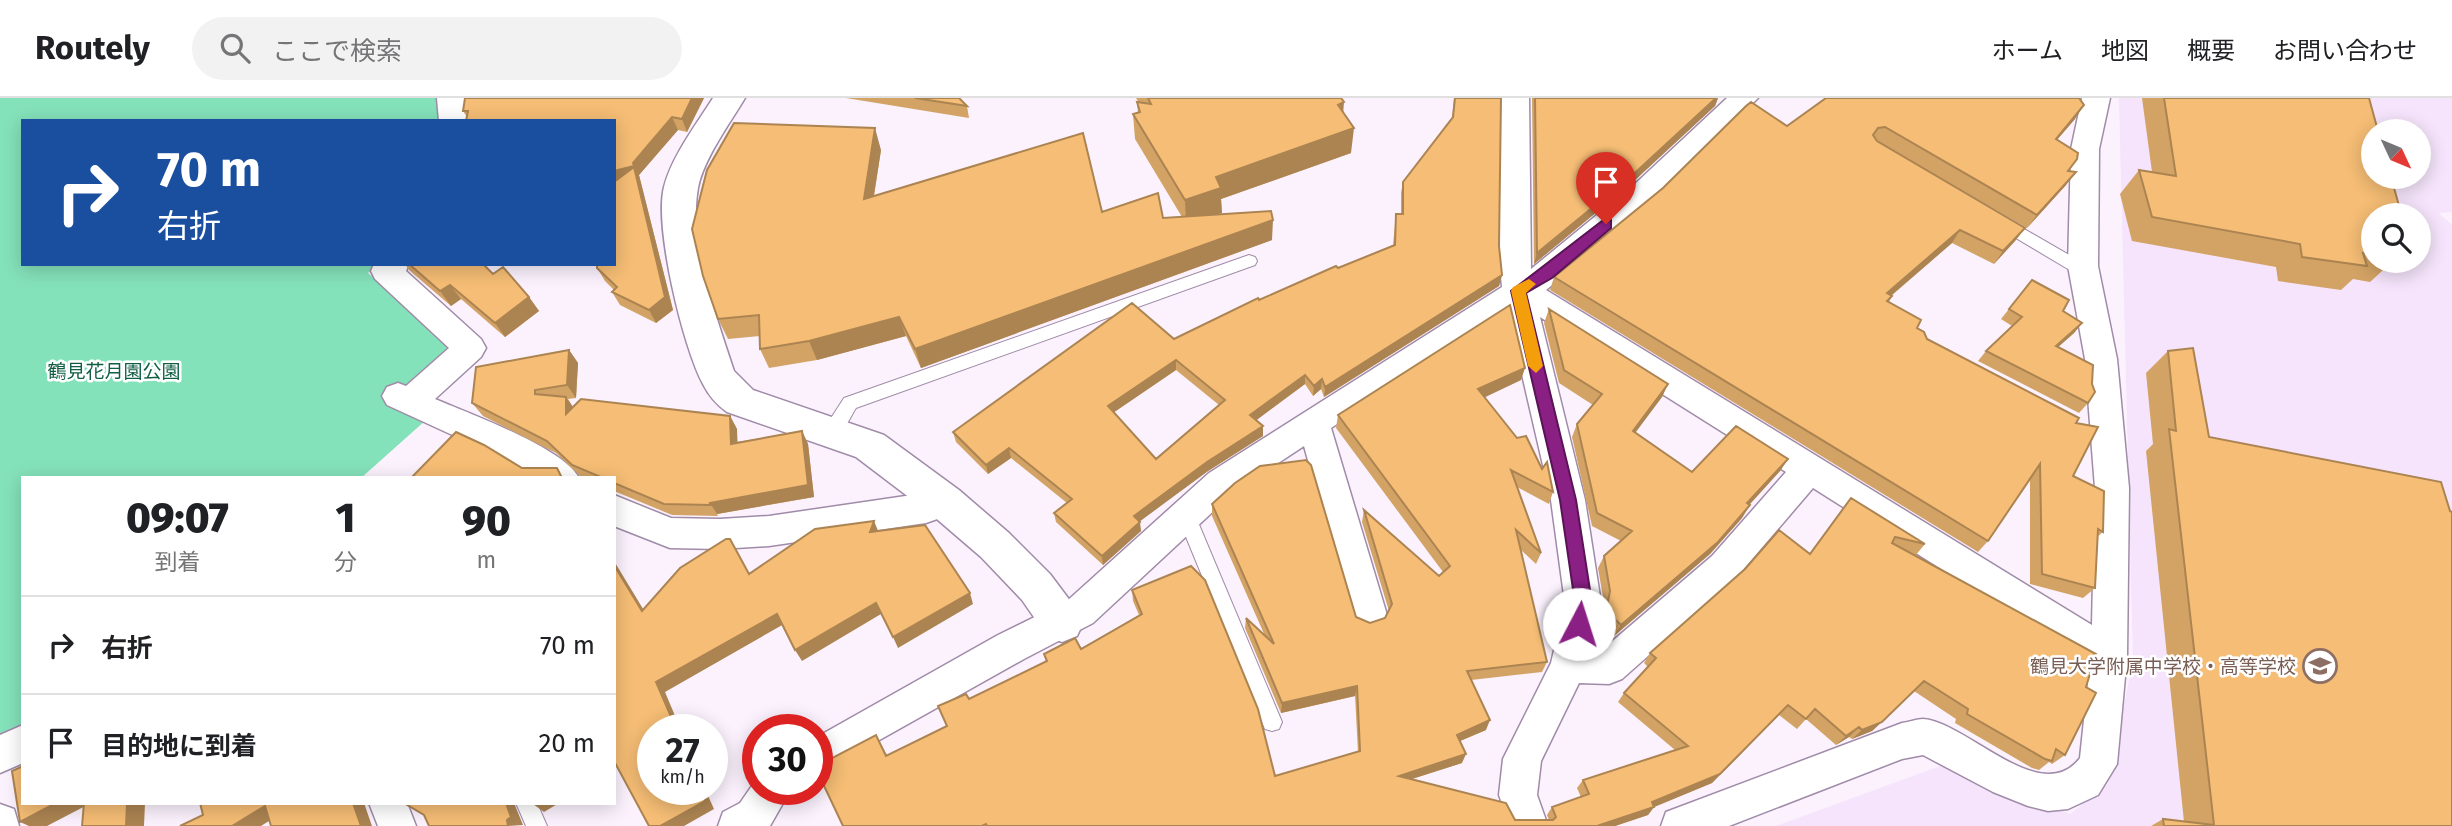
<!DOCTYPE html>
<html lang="ja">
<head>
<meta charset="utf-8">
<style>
  :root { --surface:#fff; --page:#f2f2f2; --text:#202124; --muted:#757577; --line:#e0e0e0 }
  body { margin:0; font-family:"Fira Sans","Noto Sans JP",sans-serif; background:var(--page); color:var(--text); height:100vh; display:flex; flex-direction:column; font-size:26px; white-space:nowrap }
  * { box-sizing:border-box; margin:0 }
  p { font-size:23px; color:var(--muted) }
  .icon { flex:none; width:38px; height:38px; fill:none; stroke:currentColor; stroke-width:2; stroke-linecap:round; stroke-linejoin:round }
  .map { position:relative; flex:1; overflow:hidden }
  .details { position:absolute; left:21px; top:378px; width:595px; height:329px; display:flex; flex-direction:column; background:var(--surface); border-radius:0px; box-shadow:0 4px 18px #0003 }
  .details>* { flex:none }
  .top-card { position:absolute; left:21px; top:21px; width:595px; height:147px; border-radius:0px; box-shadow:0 4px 18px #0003; background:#1a4fa0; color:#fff; overflow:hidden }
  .needle { width:46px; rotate:134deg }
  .controls { position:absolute; left:2361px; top:21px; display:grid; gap:14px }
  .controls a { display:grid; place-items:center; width:70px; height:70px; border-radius:50%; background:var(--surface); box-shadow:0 4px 18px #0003; font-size:35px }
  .speed { position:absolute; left:637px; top:616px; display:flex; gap:14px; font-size:35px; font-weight:700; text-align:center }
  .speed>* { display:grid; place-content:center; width:91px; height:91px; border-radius:50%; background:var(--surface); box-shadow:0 4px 18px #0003; line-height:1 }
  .speed small { font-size:18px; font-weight:400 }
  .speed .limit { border:10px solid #d22; background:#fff; color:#111 }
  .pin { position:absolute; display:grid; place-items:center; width:60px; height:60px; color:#fff; margin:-72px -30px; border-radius:50% 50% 50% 0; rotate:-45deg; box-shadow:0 0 7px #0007 }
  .pin .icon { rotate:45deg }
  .me { position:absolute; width:77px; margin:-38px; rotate:5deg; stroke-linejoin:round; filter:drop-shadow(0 0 5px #0008) }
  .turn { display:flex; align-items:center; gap:24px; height:147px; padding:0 21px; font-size:32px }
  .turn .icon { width:91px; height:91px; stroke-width:2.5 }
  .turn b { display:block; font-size:49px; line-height:60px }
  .eta { display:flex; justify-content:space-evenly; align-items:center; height:119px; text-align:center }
  .eta b { font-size:42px; font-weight:800; line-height:49px }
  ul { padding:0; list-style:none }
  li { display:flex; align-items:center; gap:21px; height:98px; padding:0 21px; border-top:2px solid var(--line) }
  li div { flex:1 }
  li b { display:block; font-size:26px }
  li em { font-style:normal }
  header { display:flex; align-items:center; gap:42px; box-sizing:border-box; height:98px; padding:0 35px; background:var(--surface); border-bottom:2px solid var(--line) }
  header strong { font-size:33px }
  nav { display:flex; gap:38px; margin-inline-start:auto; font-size:24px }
  .search { width:490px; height:63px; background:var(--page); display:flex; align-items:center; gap:18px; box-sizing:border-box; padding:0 24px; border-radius:38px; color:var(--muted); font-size:26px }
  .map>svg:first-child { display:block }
  .built { fill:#f5e4fb; fill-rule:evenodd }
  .green { fill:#84e2ba }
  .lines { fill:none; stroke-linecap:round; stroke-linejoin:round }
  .lane-casing { stroke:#a08ba8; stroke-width:2 }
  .street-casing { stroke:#a08ba8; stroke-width:3 }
  .secondary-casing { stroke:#a08ba8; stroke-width:3 }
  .lane { fill:#fff; fill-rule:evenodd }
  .street { fill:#fff; fill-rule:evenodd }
  .secondary { fill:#fff; fill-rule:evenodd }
  .wall { fill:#d3a365; fill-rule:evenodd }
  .shaded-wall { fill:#ac8452 }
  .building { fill:#f5bd75; stroke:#ac8452; stroke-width:2; fill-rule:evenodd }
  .route { fill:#8a1f84; stroke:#5a1456; stroke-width:2 }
  .slow { fill:#f59e0b }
  .labels { text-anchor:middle; stroke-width:5; stroke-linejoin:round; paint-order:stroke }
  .park-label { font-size:19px; fill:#105e44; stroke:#fff }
  .education-label { font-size:19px; fill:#785e54; stroke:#fff; text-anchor:end }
</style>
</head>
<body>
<header>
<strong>Routely</strong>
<div class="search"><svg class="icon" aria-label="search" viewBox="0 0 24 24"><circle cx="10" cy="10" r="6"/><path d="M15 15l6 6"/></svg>ここで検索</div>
<nav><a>ホーム</a><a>地図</a><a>概要</a><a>お問い合わせ</a></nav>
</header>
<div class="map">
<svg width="2452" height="728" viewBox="0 0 2452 728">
  <rect width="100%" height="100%" fill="#fbf2fe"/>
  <!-- built -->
  <path class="built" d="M2119 0H2452V114L2439 115 2452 127V728H1776L1943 667 2070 716 2108 686 2133 563ZM2373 33H2418V79H2373ZM2373 117H2418V163H2373Z"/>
  <!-- green -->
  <path class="green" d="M0 0H439V23H23V166H377L368 175 450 250 426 322 361 380H23V635L0 646Z"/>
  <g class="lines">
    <!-- lane casing -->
    <g class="lane-casing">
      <path id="lane" d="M2000 117 2090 169 2092 173 2090 177H2078L1994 127 1992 123Z
        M1249 157 1255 159 1257 163 1255 167 856 310C849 321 840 345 825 339L822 334 844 300Z
        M1186 409 1192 411 1195 417 1282 624 1279 631 1272 633 1265 631 1262 624 1177 417 1180 411Z
        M516 705H537L547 728H526Z"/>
    </g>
    <!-- street casing -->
    <g class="street-casing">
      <path id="street" d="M437 0H465L467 23H439Z
        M1501 0H1529L1531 171 1636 85 1727 0H1758L1656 101 1546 192 2092 527 2095 390 2085 261 2068 168 2071 51 2082 0H2110L2099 51 2098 168 2117 261 2129 390 2127 557 2117 666 2098 697 2068 711 2048 713 2028 708 1993 694 1923 657 1902 661 1729 728H1661L1666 714 1902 625C1909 624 1917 621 1923 621 1967 624 2041 711 2080 660L2090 565 1813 390 1736 480 1622 581 1609 586 1579 585 1541 663 1537 697 1548 728H1510L1499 697 1503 661 1551 565 1565 505 1551 402 1508 216 1331 330 1387 517 1382 528 1369 533 1356 528 1351 517 1304 348 1233 395 1093 525 1024 561 817 677V639L998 537 1067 503 1209 375 1502 189 1499 159ZM1540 219 1786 374 1712 458 1602 552H1591L1601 505 1585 402Z
        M374 166H409L406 173 481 241 486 250 481 259 435 301C468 315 564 350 579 380H533L496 357 387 307 382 298 387 289 398 285 406 288 449 250 375 181 371 173Z
        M945 389 957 394 962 404 957 414 926 425 769 448 720 451 670 450 614 428V397L671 420 720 421 769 418 926 395Z
        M23 627V665L0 675V637Z
        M758 679V691H791L770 728H718L723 714 740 705Z
        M369 705H407L416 728H378Z
        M0 706 14 711 19 728H0Z"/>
    </g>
    <!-- secondary casing -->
    <g class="secondary-casing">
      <path id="secondary" d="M713 0H745C730 25 703 62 698 90 688 142 718 224 734 273L753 292 884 337 959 392 1009 435 1050 476 1077 512 1083 525 1077 538 1062 544 1047 538 1022 502 981 459 931 416 856 359 727 314C716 306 709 298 703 286 683 249 654 129 664 89 672 58 696 27 713 0Z"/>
    </g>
    <!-- lane -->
    <use href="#lane" class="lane"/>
    <!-- street -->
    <use href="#street" class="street"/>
    <!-- secondary -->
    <use href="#secondary" class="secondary"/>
  </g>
  <!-- wall -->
  <path class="wall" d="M465 0H704L687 34 678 32 639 77 673 212 656 225 620 207 612 194 614 192 605 183 597 170 614 166V23L467 19 463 13Z
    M846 0H959L967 8 969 20Z
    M1136 0H1341L1351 55 1221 101 1222 115 1215 117 1272 142 921 270 906 238 817 262 769 270 760 251V238L728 241 718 221 881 52 874 98 1163 120 1182 119 1135 41 1133 16 1138 15 1137 4 1139 5Z
    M1454 0H1501L1499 148 1502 177 1499 188 1324 299 1321 291 1313 298 1305 286 1256 322 1263 338 1208 373 1139 423 1141 433 1103 467 1056 424 1054 415 1067 405 1011 360 988 376 956 344 953 334 1174 241 1259 202 1393 147 1396 116H1401V95L1403 84 1452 21ZM1176 272 1219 307 1156 361 1114 314Z
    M1532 0H1718L1715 8 1634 83 1534 166Z
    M2142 0H2369L2401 115 2398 117H2373V163H2393L2370 184 2353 181 2341 192 2278 183 2276 169 2132 143 2120 96 2139 72 2152 74Z
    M2075 21 2057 42 2069 73 2066 87 2027 130 1877 43 2025 130 2015 143 1994 166 1952 145 1891 198H1892L1889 204 1917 230 1927 241 2076 325 2073 378 2103 434 2097 439 2095 490 2083 500 2030 486V382L1988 443 1978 454 1550 192 1554 179 1787 28Z
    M405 166H483L493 176 529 199 539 213 505 239 461 201 451 208 409 172Z
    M2032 182 2063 213 2082 225 2074 235 2058 249 2088 305 2079 315 1978 263 1986 253 2012 228 2001 221Z
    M1549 211 1668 286 1662 299 1635 334 1692 374 1788 361 1780 373 1750 406 1742 420 1710 456 1614 538 1600 524 1604 505 1598 470 1604 458 1621 443 1592 428 1572 339 1577 326 1593 307 1559 285 1544 225Z
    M569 252 578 265 576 300 568 301 573 309 730 318 737 331V344L802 333 808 346 814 399 717 416 718 418 672 417 614 393V380H584L581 379 556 355 483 318 472 305Z
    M2168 253 2209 339 2452 728H2151L2163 721 2184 724 2146 353 2153 346 2146 275Z
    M1521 282 1484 299 1553 394 1549 406 1517 389 1541 455 1536 466 1521 452 1547 564 1542 574 1471 582 1486 632 1460 643 1462 665 1412 681 1515 722H1549L1547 717 1552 709 1581 699 1577 690 1583 682 1675 652 1618 604 1624 595 1648 569 1644 565 1650 555 1809 456 1851 400 1925 446 1915 458 2065 657 2052 666 2049 664 2039 672 2032 670 1955 625 1956 621 1914 593 1872 633 1852 641 1849 639 1836 647 1806 621 1797 631 1779 617 1712 685 1654 709 1648 717 1615 728H843L876 637 887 657 947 628 969 601 1046 563 1044 556 1081 551 1139 517 1133 503 1132 492 1275 678 1358 654 1355 598 1281 615 1245 530 1246 520 1265 538 1212 418V406L1356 519 1370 525 1385 520 1389 513 1362 424 1364 412 1439 478 1443 474 1336 330 1338 317Z"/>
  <!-- shaded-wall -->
  <path class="shaded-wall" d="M692 0H704L687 34 682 21Z
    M1716 0H1718L1715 8 1634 83 1534 166 1537 155Z
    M1344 4 1342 29 1338 7Z
    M2084 7 2075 21 2046 54 2056 41Z
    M672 19 678 32 639 77 673 212 656 225 649 212 614 87V73L633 65Z
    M875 30 881 52 870 122 864 101Z
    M1354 30 1351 55 1221 101 1222 115 1186 126 1185 102 1216 79Z
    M2076 74 2066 87 2027 130 2037 117Z
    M1273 122 1272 142 921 270 915 251Z
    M2025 130 2015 143 1994 166 2003 153Z
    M1960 132 1952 145 1879 208 1887 195Z
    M1502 177 1499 188 1324 299 1325 289Z
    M450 187 461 201 451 208 440 193Z
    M529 199 539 213 505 239 495 225Z
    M899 219 906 238 817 262 809 243Z
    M2082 225 2074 235 2048 258 2056 248Z
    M569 252 578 265 576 300 567 287Z
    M1176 262V272L1110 317 1108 308Z
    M1525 270 1521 282 1475 304 1478 291Z
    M1305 277V286L1250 327V317Z
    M1322 281 1321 291 1313 298 1314 288Z
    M1668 286 1662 299 1627 346 1633 333Z
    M566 299 575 312 566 316Z
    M730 318 737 331 738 358 731 346Z
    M1263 328V338L1208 373 1135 427 1134 418 1207 364Z
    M802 333 808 346 814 399 717 416 710 405Z
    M1009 350 1011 360 988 376 986 367Z
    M1788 361 1780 373 1740 417 1747 405Z
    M1750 407 1742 420 1710 456 1614 538 1621 527Z
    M874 423 879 435 870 434Z
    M1140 424 1141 433 1103 467 1102 458Z
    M614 463 651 524 642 513 614 467Z
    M970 495 973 506 898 550 893 539Z
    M876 505 881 516 802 563 795 552Z
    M777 516 784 526 665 594 681 632H674L656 584Z
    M1357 588 1355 598 1281 615 1282 605Z
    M1779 617 1712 685 1654 709 1648 717 1615 728H1597L1652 704Z
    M1490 622 1486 632 1453 646 1457 637Z
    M1882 624 1872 633 1852 641 1862 632Z
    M1859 629 1849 639 1836 647 1846 638Z
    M1466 656 1462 665 1396 686 1399 678Z
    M700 691H705L714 711 684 728H660Z
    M56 705H91L47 728H29L20 724Z
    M127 705H145L144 728H126Z
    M353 705H364L372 728H361Z
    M506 705H514L523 727 508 728Z
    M534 705H559L544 714 533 706Z
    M265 708 280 716 261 728H232Z"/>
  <!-- building -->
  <path class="building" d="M465 0H692L682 21 672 19 633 65 634 68 614 73V23H466L468 13H463Z
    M915 0H959L967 8Z
    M1148 0H1341L1344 4 1338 7 1354 30 1216 79 1221 90 1185 102 1133 16 1140 14 1137 4 1151 6Z
    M1455 0H1501L1499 148 1502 177 1325 289 1322 281 1314 288 1305 277 1250 317 1263 328 1207 364 1134 418 1140 424 1102 458 1054 415 1072 401 1009 350 986 367 953 334 1132 205 1174 241 1258 200 1259 202 1336 168 1338 170 1395 147 1396 116H1403V84L1453 19ZM1176 262 1225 302 1156 361 1108 308Z
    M1535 0H1716L1638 72 1537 155Z
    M1826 0H2079L2084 7 2056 41 2078 55 2077 61 2068 73 2076 74 2037 117 1885 29 1878 30 1873 37 1877 43 2025 130 2003 153 1960 132 1887 195 1892 198 1887 203 1921 222 1917 230 1924 234 1927 241 2079 320 2076 325 2098 329 2073 378 2104 393 2103 434 2098 431 2095 490 2042 476 2040 366 1988 443 1554 179 1663 90 1746 8 1751 4 1787 28Z
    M2164 0H2369L2378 33H2373V79H2391L2401 115 2380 112 2382 117H2373V157L2363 155 2367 168 2302 159 2300 146 2152 119 2139 72 2176 78Z
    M734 25 875 30 864 101 1083 35 1102 114 1158 95 1163 120 1271 113 1273 122 915 251 899 219 809 243 760 251 759 217 718 221 703 178 692 131 707 72Z
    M634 69 665 199 649 212 612 194 617 189 597 170V166H614V84Z
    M409 166H483L493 176 503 169 529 199 495 225 450 187 440 193Z
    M2032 182 2069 202 2063 213 2082 225 2056 248 2093 267 2092 286 2095 294 2088 305 1986 253 2022 219 2009 211Z
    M1510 207 1525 270 1478 291 1517 340 1526 338 1542 371 1547 364 1553 394 1511 372 1541 455 1516 432 1547 564 1467 573 1490 622 1457 637 1466 656 1399 678 1506 705 1515 722H1553L1556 719 1552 709 1589 696 1583 682 1688 648 1624 595 1656 560 1650 555 1745 471 1779 432 1810 456 1851 400 1925 446 1895 439 1892 445 2096 556 2086 589 2096 595 2065 657 2056 651 2052 663 2045 661 1967 616 1968 611 1924 583 1882 624 1862 632 1859 629 1846 638 1815 611 1806 621 1788 607 1720 676 1652 704 1654 709 1597 728H987L986 726 982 728H843L817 673V668L876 637 886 658 947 628 938 608 966 596 969 601 1047 563 1044 556 1075 540 1081 551 1142 516 1132 492 1191 468 1205 482 1258 611 1275 678 1360 653 1357 588 1282 605 1246 520 1274 546 1212 406 1235 385 1260 368 1306 362 1311 367 1356 519 1370 525 1385 520 1392 506 1364 412 1439 478 1450 468 1338 317Z
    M1549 211 1668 286 1633 333 1692 374 1736 328 1788 361 1747 405 1750 407 1718 444 1621 527 1606 513 1610 493 1604 458 1632 433 1597 415 1577 326 1602 296 1564 272Z
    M2193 250 2209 339 2441 384 2450 413 2452 414V728H2164L2163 721 2214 727 2169 331 2176 333 2168 253Z
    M569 252 567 287 535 292V296L566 299V316L581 301 730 318 731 346 802 333 808 387 710 405 711 407 664 406 614 385V380H603L572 367 547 343 472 305 476 269Z
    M456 334 484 347 522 370H557L562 380H411Z
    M874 423 870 434 925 427 970 495 893 539 876 505 795 552 777 516 656 584 675 628 673 630 674 632H653V691H700L705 703 660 728H649L614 663V467L642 513 680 470 726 441H730L749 476 815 431Z
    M23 668V705H56L20 724 12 673Z
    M84 705H127L126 728H82Z
    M200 705H353L361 728H271L265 708 232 728H180L203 717Z
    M404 705H506L511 719 507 722 508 728H429L424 717Z"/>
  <!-- route -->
  <path class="route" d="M1606 120 1611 122V130L1552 180 1526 195 1576 402 1592 505 1585 531 1579 534 1573 531 1570 526 1575 505 1560 402 1511 193Z"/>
  <!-- slow -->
  <path class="slow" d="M1529 181 1536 186 1526 195 1543 268 1536 275 1528 268 1511 193 1513 189Z"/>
  <!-- icons -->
  <defs>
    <g id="school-ring" transform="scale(1.75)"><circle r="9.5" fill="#fff" stroke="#8d6e63" stroke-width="1.5"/><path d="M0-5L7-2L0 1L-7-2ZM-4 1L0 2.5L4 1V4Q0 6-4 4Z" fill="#8d6e63"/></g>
  </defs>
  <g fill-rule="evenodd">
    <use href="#school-ring" x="2320" y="568"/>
  </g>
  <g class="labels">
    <!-- park labels -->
    <g class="park-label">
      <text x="114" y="280">鶴見花月園公園</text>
    </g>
    <!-- education labels -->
    <g class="education-label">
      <text x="2296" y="575">鶴見大学附属中学校・高等学校</text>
    </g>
  </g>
</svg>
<div class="controls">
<a><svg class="needle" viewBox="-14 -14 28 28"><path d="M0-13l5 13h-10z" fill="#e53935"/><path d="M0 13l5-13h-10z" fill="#757577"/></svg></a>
<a><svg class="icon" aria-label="search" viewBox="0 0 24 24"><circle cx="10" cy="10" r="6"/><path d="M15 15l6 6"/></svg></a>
</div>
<div class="speed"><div>27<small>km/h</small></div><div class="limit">30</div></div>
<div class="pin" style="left:1606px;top:126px;background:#d93025"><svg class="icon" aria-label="arrive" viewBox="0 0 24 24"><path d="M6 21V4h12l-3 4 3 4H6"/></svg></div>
<svg class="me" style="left:1579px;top:526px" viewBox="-20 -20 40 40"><circle r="19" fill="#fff"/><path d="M0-13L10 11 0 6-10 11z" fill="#8a1f84"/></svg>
<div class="top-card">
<div class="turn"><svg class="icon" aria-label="right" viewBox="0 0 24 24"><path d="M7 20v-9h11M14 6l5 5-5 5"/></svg><div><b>70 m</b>右折</div></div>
</div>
<section class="details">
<div class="eta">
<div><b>09:07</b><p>到着</p></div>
<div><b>1</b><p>分</p></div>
<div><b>90</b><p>m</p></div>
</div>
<ul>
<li><svg class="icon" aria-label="right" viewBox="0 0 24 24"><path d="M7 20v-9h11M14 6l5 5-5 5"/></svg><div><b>右折</b></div><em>70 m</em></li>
<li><svg class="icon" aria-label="arrive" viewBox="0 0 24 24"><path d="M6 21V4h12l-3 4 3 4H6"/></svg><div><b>目的地に到着</b></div><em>20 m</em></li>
</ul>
</section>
</div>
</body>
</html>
